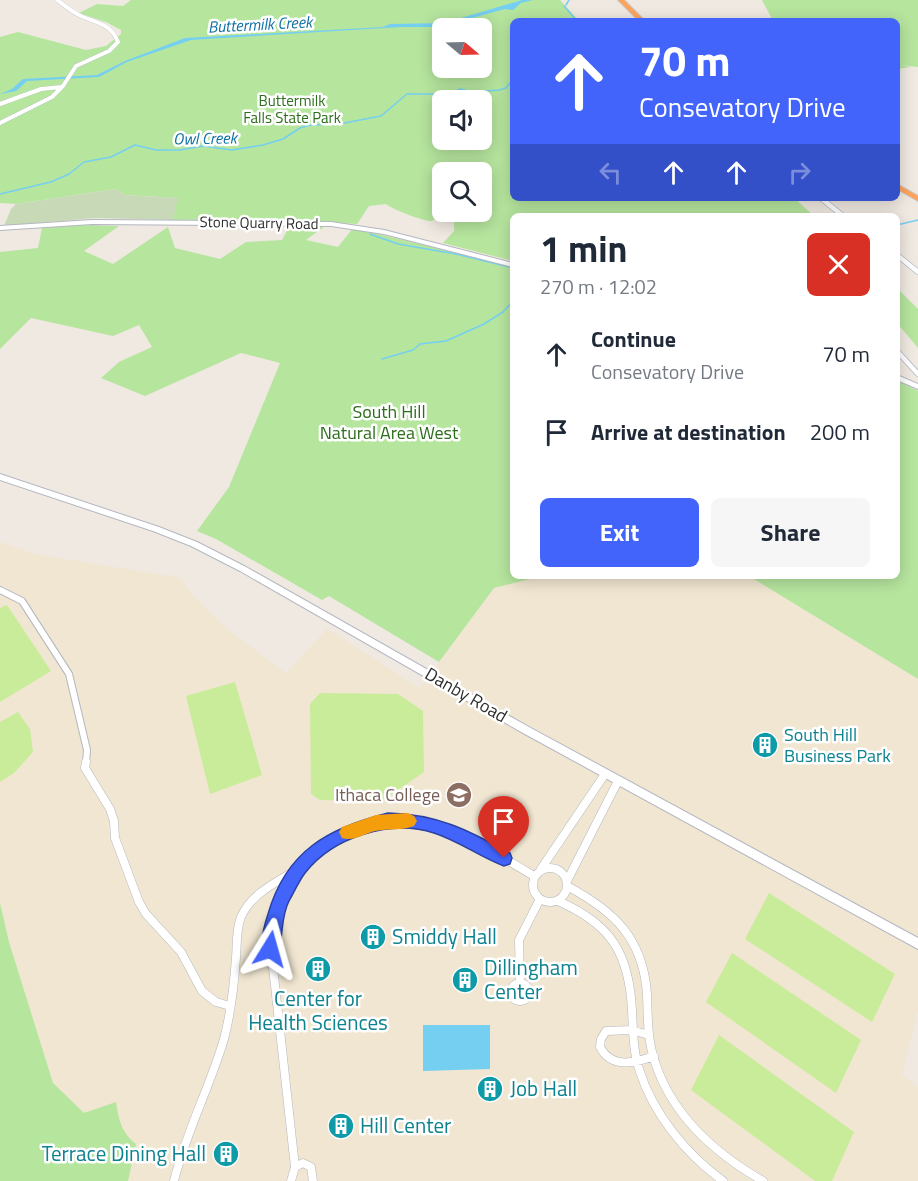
<!DOCTYPE html>
<html lang="en">
<head>
<meta charset="utf-8">
<style>
  :root { --surface:#fff; --page:#f6f6f7; --text:#1f2937; --muted:#747a83; --accent:#4264fb }
  body { margin:0; font-family:"Titillium Web",sans-serif; background:var(--page); color:var(--text); height:100vh; display:flex; flex-direction:column; font-size:22px; white-space:nowrap }
  * { box-sizing:border-box; margin:0 }
  p { font-size:20px; color:var(--muted) }
  .icon { flex:none; width:33px; height:33px; fill:none; stroke:currentColor; stroke-width:2; stroke-linecap:round; stroke-linejoin:round }
  .map { position:relative; flex:1; overflow:hidden }
  .side { position:absolute; left:510px; top:213px; width:390px; height:366px; display:flex; flex-direction:column; background:var(--surface); border-radius:9px; box-shadow:0 3px 15px #0003 }
  .side>* { flex:none }
  .top-card { position:absolute; left:510px; top:18px; width:390px; height:183px; border-radius:9px; box-shadow:0 3px 15px #0003; background:#4264fb; color:#fff; overflow:hidden }
  .needle { width:39px; rotate:109deg }
  .buttons { position:absolute; left:432px; top:18px; display:grid; gap:12px }
  .buttons a { display:grid; place-items:center; width:60px; height:60px; border-radius:9px; background:var(--surface); box-shadow:0 3px 15px #0003; font-size:30px }
  .pin { position:absolute; display:grid; place-items:center; width:51px; height:51px; color:#fff; margin:-62px -26px; border-radius:50% 50% 50% 0; rotate:-45deg; box-shadow:0 0 6px #0007 }
  .pin .icon { rotate:45deg }
  .me { position:absolute; width:66px; margin:-33px; rotate:8deg; stroke-linejoin:round; filter:drop-shadow(0 0 4px #0008) }
  .turn { display:flex; align-items:center; gap:21px; height:126px; padding:0 30px; font-size:27px }
  .turn .icon { width:78px; height:78px; stroke-width:2.5 }
  .turn b { display:block; font-size:42px; line-height:51px }
  .lanes { display:flex; align-items:center; height:57px; padding:0 30px; background:#0003; justify-content:center; gap:30px; direction:ltr }
  .lanes .off { opacity:.35 }
  .round { display:grid; place-items:center; flex:none; width:63px; height:63px; border-radius:9px; background:var(--page) }
  .overview { display:flex; align-items:center; justify-content:space-between; height:102px; padding:0 30px }
  h1 { font-size:36px; font-weight:700; line-height:45px }
  .primary-button { display:flex; gap:12px; margin-top:auto; padding:12px 30px }
  .primary-button a { flex:1; height:69px; border-radius:9px; background:var(--accent); color:#fff; font-size:24px; font-weight:700; line-height:69px; text-align:center }
  .primary-button a+a { background:var(--page); color:var(--text) }
  ul { padding:0; list-style:none }
  li { display:flex; align-items:center; gap:18px; height:78px; padding:0 30px }
  li div { flex:1 }
  li b { display:block; font-size:22px }
  li em { font-style:normal }
  .map>svg:first-child { display:block }
  .education { fill:#f0e6d1 }
  .green { fill:#b6e59e; fill-rule:evenodd }
  .cemetery { fill:#c8d9b8 }
  .pitch { fill:#c9ec9a }
  .water { fill:#75cff0 }
  .lines { fill:none; stroke-linecap:round; stroke-linejoin:round }
  .stream { stroke:#75cff0; stroke-width:1.5 }
  .street-far3-casing { stroke:#b4b7c1; stroke-width:4.5 }
  .street-far2-casing { stroke:#b4b7c1; stroke-width:6 }
  .street-far1-casing { stroke:#b4b7c1; stroke-width:8 }
  .street-casing { stroke:#b4b7c1; stroke-width:9 }
  .secondary-casing { stroke:#b4b7c1; stroke-width:2 }
  .highway-casing { stroke:#c9c9c9; stroke-width:2 }
  .street-far3 { stroke:#fff; stroke-width:4 }
  .street-far2 { stroke:#fff; stroke-width:4.5 }
  .street-far1 { stroke:#fff; stroke-width:6 }
  .street { stroke:#fff; stroke-width:8 }
  .secondary { fill:#fff; fill-rule:evenodd }
  .highway { fill:#ffa35c; fill-rule:evenodd }
  .route { fill:#4264fb; stroke:#2b41a3; stroke-width:1.5 }
  .slow { fill:#f59e0b }
  .labels { text-anchor:middle; stroke-width:5; stroke-linejoin:round; paint-order:stroke }
  .far-park-label { font-size:15px; fill:#2c6e1b; stroke:#fff }
  .far-street-label { font-size:15px; fill:#2e2e2e; stroke:#fff }
  .far-water-label { font-size:16px; font-style:italic; fill:#0d6fa3; stroke:#fff }
  .park-label { font-size:18px; fill:#2c6e1b; stroke:#fff }
  .street-label { font-size:18px; fill:#2e2e2e; stroke:#fff }
  .culture-label { font-size:18px; fill:#0d838f; stroke:#fff; text-anchor:start }
  .education-label { font-size:18px; fill:#785e54; stroke:#fff; text-anchor:end }
  .near-culture-label { font-size:21px; fill:#0d838f; stroke:#fff; text-anchor:start }
</style>
</head>
<body>
<div class="map">
<svg width="918" height="1181" viewBox="0 0 918 1181">
  <rect width="100%" height="100%" fill="#efe9e1"/>
  <!-- education -->
  <path class="education" d="M0 542 35 554 181 578 191 593 226 628 286 673 327 629 420 688 494 588 542 576H749L918 679V1011L902 1075 918 1087V1181H128L136 1144 127 1137 121 1127 116 1102 84 1113 53 1083 9 942 0 903Z"/>
  <!-- green -->
  <path class="green" d="M131 0H560L579 21H513V198H794L814 216H513L511 255 513 261 443 243 454 231V215C443 212 441 218 431 221 426 222 391 209 386 204L369 206 357 224 275 219 173 220 177 198 125 195 116 189 16 204 0 203V37L18 32 86 50 106 46 121 34V30L106 22 79 13 97 4 123 6ZM442 28H482V68H442ZM442 100H482V140H442ZM442 172H482V212H442Z
    M762 0H918V67L901 65 911 67 897 69V21H773Z
    M81 225 119 226 84 251 113 264 168 227 175 248 220 259 246 242 282 240 290 225 325 226 306 240 338 247 353 228 513 266V576H542L494 588 439 662 329 596 322 600 216 539 197 531 229 487 280 363 241 353 145 396 101 378 119 362 152 347 139 325 113 336 31 318 0 349V252L38 248 42 228Z
    M897 288 918 309V348L897 323Z
    M897 380 918 391V679L749 576H897Z
    M0 903 9 942 53 1083 84 1113 116 1102C119 1120 121 1132 136 1144L128 1181H0Z"/>
  <!-- cemetery -->
  <path class="cemetery" d="M116 189 125 195 178 198 173 220 95 218 4 226 11 209 16 204Z"/>
  <!-- pitch -->
  <path class="pitch" d="M7 605 51 671 0 702V608Z
    M235 682 262 775 210 794 186 696Z
    M320 693 398 694 423 711 424 772 382 801 320 800 311 794 310 704Z
    M18 712 30 729 33 752 14 773 0 782V722Z
    M769 893 895 974 872 1022 745 939Z
    M732 953 861 1040 836 1093 706 1002Z
    M719 1035 854 1132 832 1181H815L691 1090Z"/>
  <!-- water -->
  <path class="water" d="M522 0H533L521 3 513 10 505 9 439 27H401L191 40 127 62 99 77 27 81 16 91 0 94 12 89 23 79 97 75 125 61 185 38 383 27 390 24 444 23Z
    M423 1025H490V1069L423 1071Z"/>
  <g class="lines">
    <!-- stream -->
    <path class="stream" d="M566 5 569 0
      M564 6 577 21
      M0 194 51 182 69 174 84 162 111 157 135 145 156 150H180L203 146 232 150 263 145 283 139 300 128 310 125 339 124 381 116 407 94H450L460 89 473 92 499 90 506 88 513 79
      M897 225 918 220
      M370 234 398 244 456 254 513 268
      M382 359 413 350 420 344 446 341 484 324 503 312 513 301"/>
    <!-- street-far3 casing -->
    <g class="street-far3-casing">
      <path id="street-far3" d="M0 104 41 89 62 87
        M0 123 52 97 63 86 76 66 109 51 118 42C111 24 97 23 81 16 72 12 65 6 57 0"/>
    </g>
    <!-- street-far2 casing -->
    <g class="street-far2-casing">
      <path id="street-far2" d="M821 198 843 216
        M897 255 918 272
        M897 351 918 374"/>
    </g>
    <!-- street-far1 casing -->
    <g class="street-far1-casing">
      <path id="street-far1" d="M0 590 22 601 69 674 87 750 86 763"/>
    </g>
    <!-- street casing -->
    <g class="street-casing">
      <path id="street" d="M86 762 85 768 110 809 114 821 115 838 139 902 146 914 181 952 202 991 216 1002 230 1006
        M533 885a17 17 0 1 1 34 0a17 17 0 1 1-34 0Z
        M541 869 605 774
        M567 881 618 781
        M567 886C614 911 643 938 647 994 648 1017 647 1039 655 1062 672 1115 716 1154 763 1181
        M558 901C611 924 629 953 632 1010 633 1030 633 1050 639 1069 653 1114 686 1154 723 1181
        M520 983 519 940 540 899
        M511 992a9 9 0 1 1 18 0a9 9 0 1 1-18 0Z
        M649 1035 631 1030 606 1031 601 1039 600 1047C611 1069 635 1063 654 1056
        M295 1167 271 949 279 906 299 868
        M174 1181C186 1132 210 1087 224 1039 231 1013 234 985 236 958 237 945 236 929 241 917 252 892 278 882 299 868 314 857 327 843 343 835 410 801 477 842 534 876
        M291 1181 295 1167 303 1163 311 1167 313 1181"/>
    </g>
    <!-- secondary casing -->
    <g class="secondary-casing">
      <path id="secondary" d="M92 220 331 222 384 230 513 263V267L384 234 331 226 92 224 0 230V226Z
        M897 375 918 384V389L897 380Z
        M0 474 159 527 197 542 246 567 529 727 918 938V949L523 733 240 571 191 546 153 531 0 480Z"/>
    </g>
    <!-- highway casing -->
    <g class="highway-casing">
      <path id="highway" d="M618 0H624L645 21H639Z
        M897 184 918 196V201L897 189Z"/>
    </g>
    <!-- street-far3 -->
    <use href="#street-far3" class="street-far3"/>
    <!-- street-far2 -->
    <use href="#street-far2" class="street-far2"/>
    <!-- street-far1 -->
    <use href="#street-far1" class="street-far1"/>
    <!-- street -->
    <use href="#street" class="street"/>
    <!-- secondary -->
    <use href="#secondary" class="secondary"/>
    <!-- highway -->
    <use href="#highway" class="highway"/>
  </g>
  <!-- route -->
  <path class="route" d="M388 813C437 814 468 830 510 853L512 858 510 864 504 866C480 857 459 841 434 833 390 819 333 837 305 873 299 881 294 892 289 901 280 918 284 938 277 955L270 957 264 955C259 943 264 926 268 914 286 851 328 828 388 813Z"/>
  <!-- slow -->
  <path class="slow" d="M408 813 414 816 417 821 414 826C402 831 388 828 375 831 364 834 352 842 342 838L339 832 342 827 376 815Z"/>
  <!-- icons -->
  <defs>
    <g id="building-disc" transform="scale(1.35)"><circle r="9.5" fill="#0f9aa8" stroke="#fff"/><path d="M-4-6H4V6H1V3H-1V6H-4ZM-2.5-4.3h1.7v1.8h-1.7ZM.8-4.3h1.7v1.8H.8ZM-2.5-1h1.7V.8h-1.7ZM.8-1h1.7V.8H.8Z" fill="#fff"/></g>
    <g id="university-disc" transform="scale(1.35)"><circle r="9.5" fill="#8d6e63" stroke="#fff"/><path d="M0-5L7-2L0 1L-7-2ZM-4 1L0 2.5L4 1V4Q0 6-4 4Z" fill="#fff"/></g>
  </defs>
  <g fill-rule="evenodd">
    <use href="#building-disc" x="765" y="745"/>
    <use href="#university-disc" x="459" y="795"/>
    <use href="#building-disc" x="373" y="937"/>
    <use href="#building-disc" x="318" y="969"/>
    <use href="#building-disc" x="465" y="980"/>
    <use href="#building-disc" x="490" y="1089"/>
    <use href="#building-disc" x="341" y="1126"/>
    <use href="#building-disc" x="226" y="1154"/>
  </g>
  <g class="labels">
    <!-- far-park labels -->
    <g class="far-park-label">
      <text x="292" y="106">Buttermilk<tspan x="292" dy="17">Falls State Park</tspan></text>
    </g>
    <!-- far-street labels -->
    <g class="far-street-label">
      <text transform="translate(259 223) rotate(1)" y="5">Stone Quarry Road</text>
    </g>
    <!-- far-water labels -->
    <g class="far-water-label">
      <text transform="translate(260 24) rotate(-3)" y="6">Buttermilk Creek</text>
      <text transform="translate(205 138) rotate(-1)" y="6">Owl Creek</text>
    </g>
    <!-- park labels -->
    <g class="park-label">
      <text x="389" y="418">South Hill<tspan x="389" dy="21">Natural Area West</tspan></text>
    </g>
    <!-- street labels -->
    <g class="street-label">
      <text transform="translate(466 695) rotate(30)" y="6">Danby Road</text>
    </g>
    <!-- culture labels -->
    <g class="culture-label">
      <text x="784" y="741">South Hill<tspan x="784" dy="21">Business Park</tspan></text>
    </g>
    <!-- education labels -->
    <g class="education-label">
      <text x="440" y="801">Ithaca College</text>
    </g>
    <!-- near-culture labels -->
    <g class="near-culture-label">
      <text x="392" y="944">Smiddy Hall</text>
      <text x="484" y="975">Dillingham<tspan x="484" dy="24">Center</tspan></text>
      <text x="318" y="1006" text-anchor="middle">Center for<tspan x="318" dy="24">Health Sciences</tspan></text>
      <text x="510" y="1096">Job Hall</text>
      <text x="360" y="1133">Hill Center</text>
      <text x="206" y="1161" text-anchor="end">Terrace Dining Hall</text>
    </g>
  </g>
</svg>
<div class="buttons">
<a><svg class="needle" viewBox="-14 -14 28 28"><path d="M0-13l5 13h-10z" fill="#e53935"/><path d="M0 13l5-13h-10z" fill="#747a83"/></svg></a>
<a><svg class="icon" aria-label="sound" viewBox="0 0 24 24"><path d="M4 9h4l5-4v14l-5-4H4zM17 9q2 3 0 6"/></svg></a>
<a><svg class="icon" aria-label="search" viewBox="0 0 24 24"><circle cx="10" cy="10" r="6"/><path d="M15 15l6 6"/></svg></a>
</div>
<div class="pin" style="left:504px;top:858px;background:#d93025"><svg class="icon" aria-label="arrive" viewBox="0 0 24 24"><path d="M6 21V4h12l-3 4 3 4H6"/></svg></div>
<svg class="me" style="left:270px;top:949px" viewBox="-20 -20 40 40"><path d="M0-17L14 15 0 8-14 15z" fill="#4264fb" stroke="#fff" stroke-width="4"/></svg>
<div class="top-card">
<div class="turn"><svg class="icon" aria-label="ahead" viewBox="0 0 24 24"><path d="M12 20V5M6 11l6-6 6 6"/></svg><div><b>70 m</b>Consevatory Drive</div></div>
<div class="lanes"><svg class="icon off" aria-label="left" viewBox="0 0 24 24"><path d="M17 20v-9H6M10 6l-5 5 5 5"/></svg><svg class="icon" aria-label="ahead" viewBox="0 0 24 24"><path d="M12 20V5M6 11l6-6 6 6"/></svg><svg class="icon" aria-label="ahead" viewBox="0 0 24 24"><path d="M12 20V5M6 11l6-6 6 6"/></svg><svg class="icon off" aria-label="right" viewBox="0 0 24 24"><path d="M7 20v-9h11M14 6l5 5-5 5"/></svg></div>
</div>
<section class="side">
<div class="overview"><div><h1>1 min</h1><p>270 m · 12:02</p></div><a class="round" style="background:#d93025;color:#fff"><svg class="icon" aria-label="close" viewBox="0 0 24 24"><path d="M6 6l12 12M18 6L6 18"/></svg></a></div>
<ul>
<li><svg class="icon" aria-label="ahead" viewBox="0 0 24 24"><path d="M12 20V5M6 11l6-6 6 6"/></svg><div><b>Continue</b><p>Consevatory Drive</p></div><em>70 m</em></li>
<li><svg class="icon" aria-label="arrive" viewBox="0 0 24 24"><path d="M6 21V4h12l-3 4 3 4H6"/></svg><div><b>Arrive at destination</b></div><em>200 m</em></li>
</ul>
<div class="primary-button"><a>Exit</a><a>Share</a></div>
</section>
</div>
</body>
</html>
